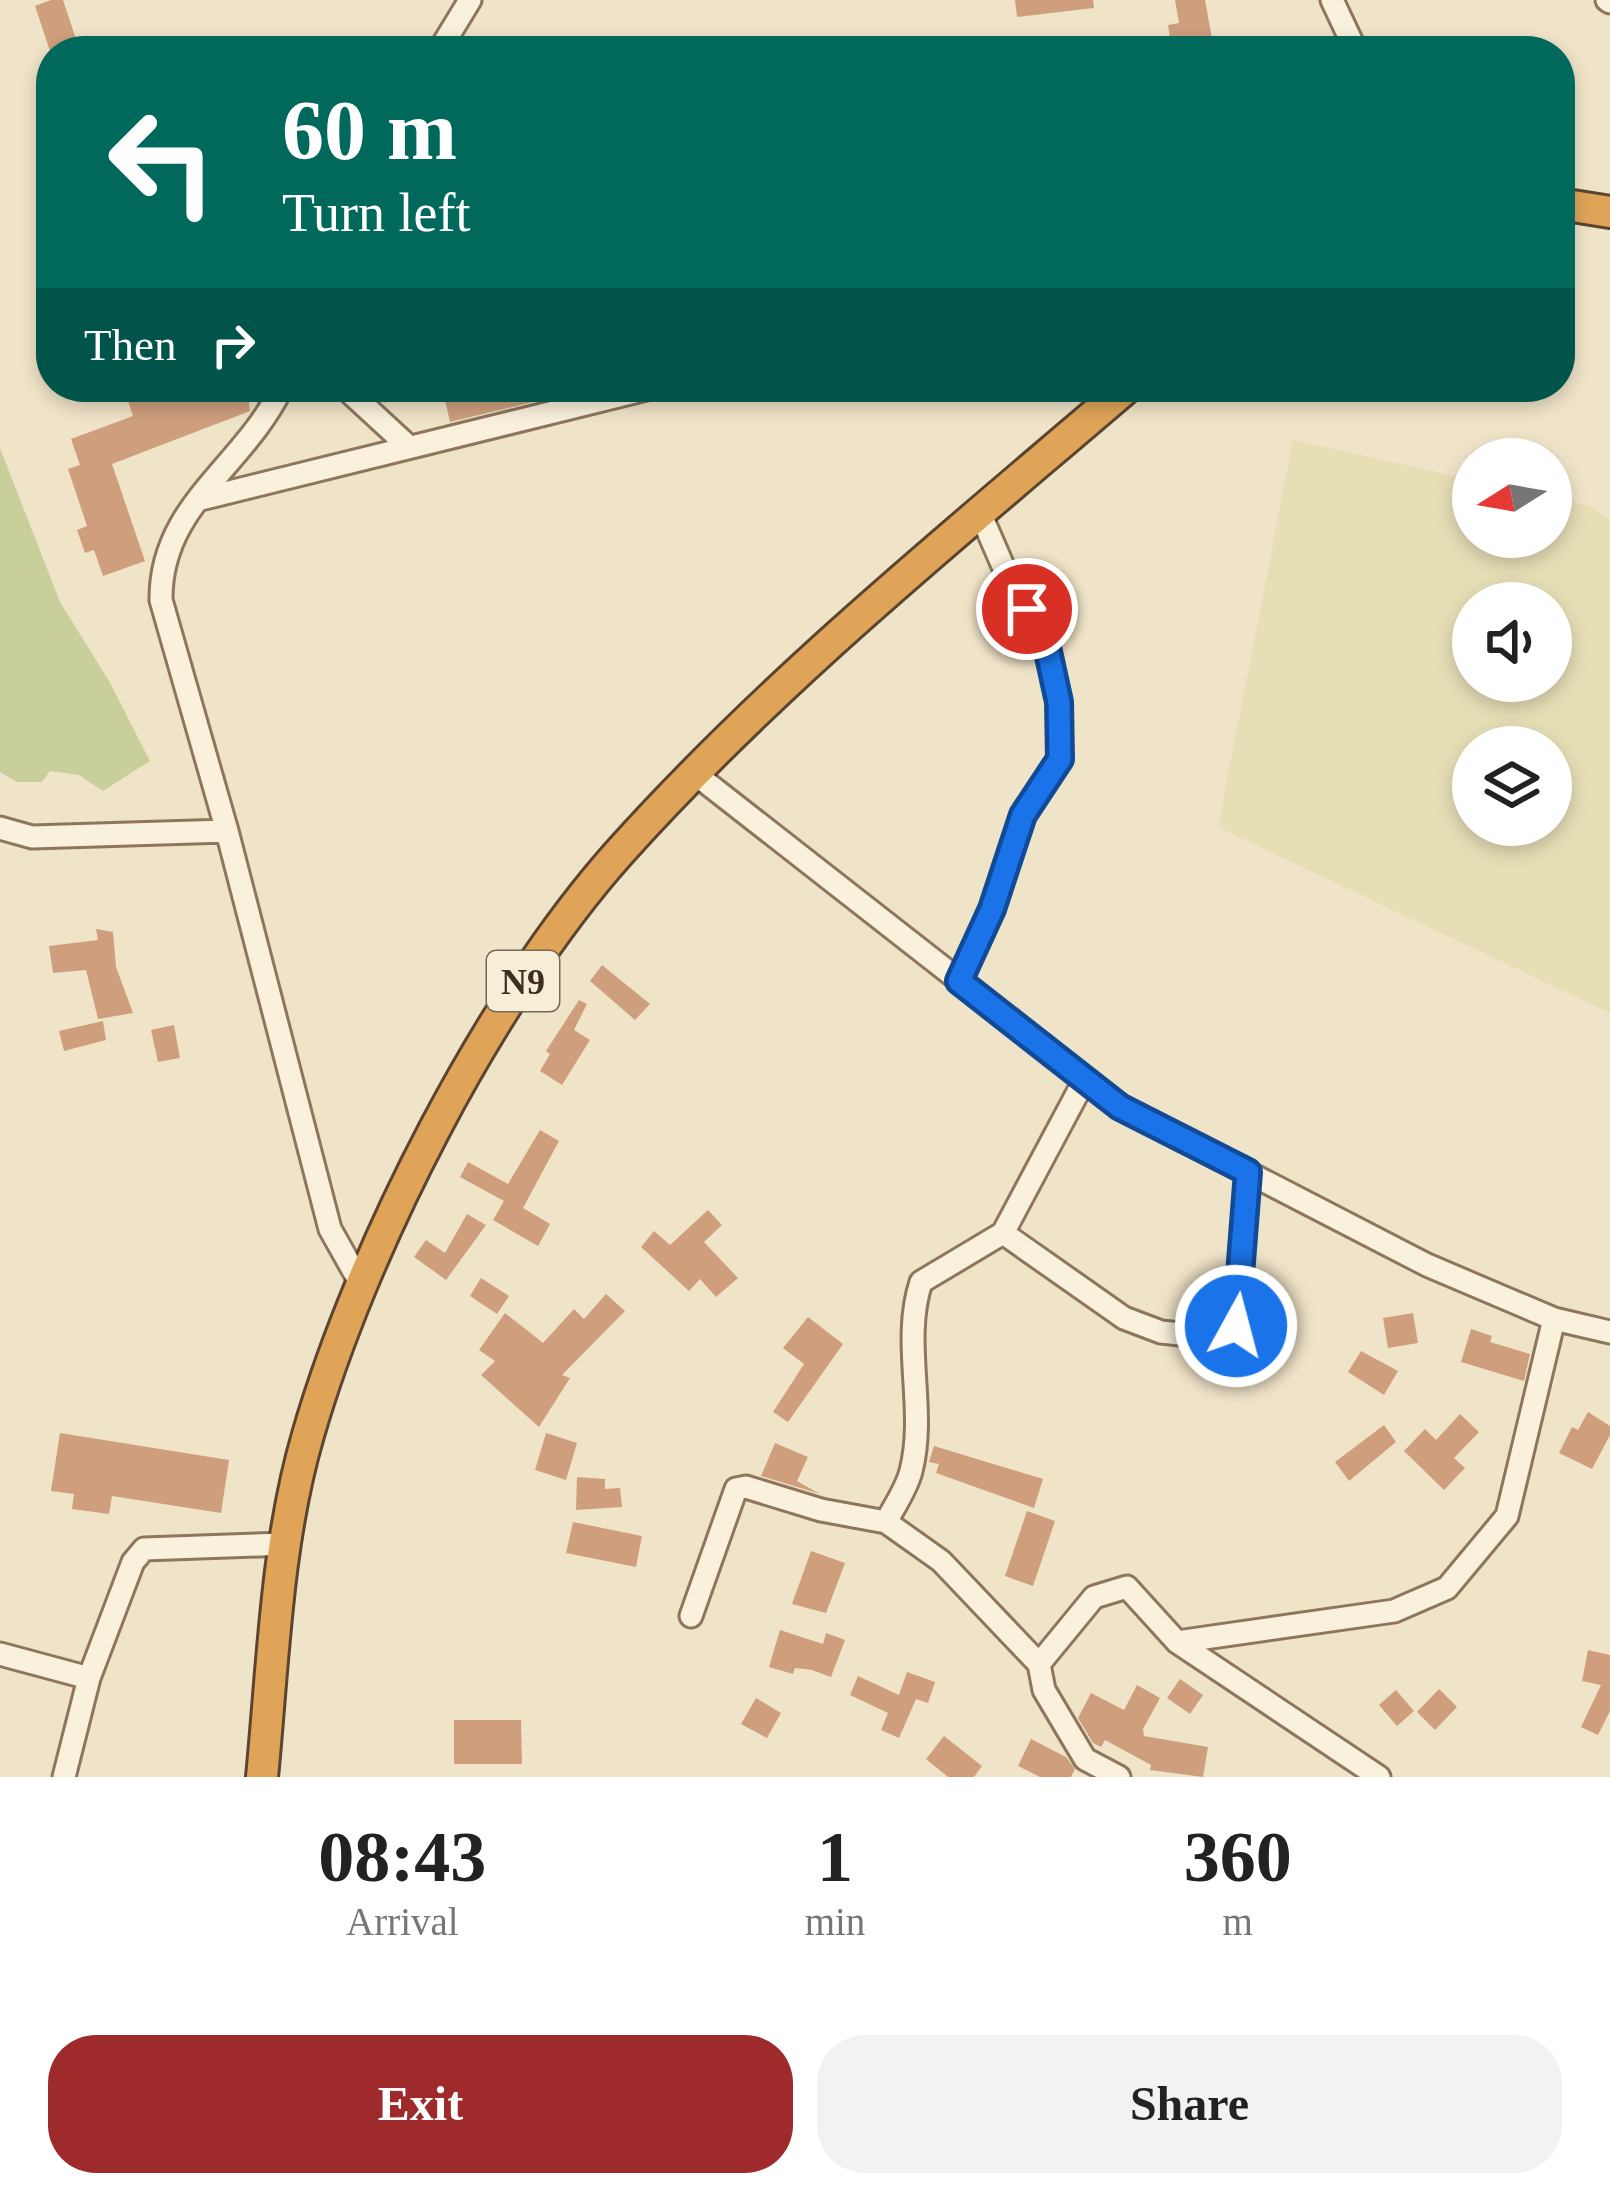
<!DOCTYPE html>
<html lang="en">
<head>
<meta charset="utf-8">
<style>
  :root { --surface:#fff; --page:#f2f2f2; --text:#222; --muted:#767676; --accent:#9e2a2b }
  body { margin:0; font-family:"Times New Roman",serif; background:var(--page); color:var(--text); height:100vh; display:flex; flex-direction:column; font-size:45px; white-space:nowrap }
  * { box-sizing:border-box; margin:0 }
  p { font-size:39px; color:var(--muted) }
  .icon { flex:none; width:66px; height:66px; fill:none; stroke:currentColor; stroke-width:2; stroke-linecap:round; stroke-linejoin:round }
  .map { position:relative; height:1777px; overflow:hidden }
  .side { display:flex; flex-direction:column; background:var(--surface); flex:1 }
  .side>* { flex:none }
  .banner { position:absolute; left:36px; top:36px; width:1539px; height:366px; border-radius:48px; box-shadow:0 6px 18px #0003; background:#00695c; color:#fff; overflow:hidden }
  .needle { width:78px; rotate:259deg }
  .tools { position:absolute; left:1452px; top:438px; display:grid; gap:24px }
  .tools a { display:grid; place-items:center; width:120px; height:120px; border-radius:50%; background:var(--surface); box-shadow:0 6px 18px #0003; font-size:60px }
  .pin { position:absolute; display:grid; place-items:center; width:102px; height:102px; color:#fff; margin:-51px; border:6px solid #fff; border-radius:50%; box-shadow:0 3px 12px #0007 }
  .me { position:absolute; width:132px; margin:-66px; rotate:7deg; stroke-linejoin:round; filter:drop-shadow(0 0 9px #0008) }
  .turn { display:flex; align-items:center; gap:42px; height:252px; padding:0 48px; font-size:54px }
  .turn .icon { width:156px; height:156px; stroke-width:2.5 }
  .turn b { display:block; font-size:84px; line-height:102px }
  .then { display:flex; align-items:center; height:114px; padding:0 48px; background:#0003; gap:24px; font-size:45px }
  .eta { display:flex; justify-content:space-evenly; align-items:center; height:204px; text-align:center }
  .eta b { font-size:72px; font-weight:700; line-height:84px }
  .action { display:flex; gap:24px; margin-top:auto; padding:24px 48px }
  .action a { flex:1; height:138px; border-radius:48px; background:var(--accent); color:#fff; font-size:48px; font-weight:700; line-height:138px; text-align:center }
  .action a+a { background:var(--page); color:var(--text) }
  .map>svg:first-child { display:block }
  .farmland { fill:#e6deb5; fill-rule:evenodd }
  .green { fill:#c9cf9b }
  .building { fill:#cf9f7d }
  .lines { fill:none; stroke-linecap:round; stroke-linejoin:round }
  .minor-casing { stroke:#8d765c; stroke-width:27 }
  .highway-casing { stroke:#5b4430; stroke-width:36 }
  .minor { stroke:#faf1dc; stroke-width:21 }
  .highway { stroke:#e0a458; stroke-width:30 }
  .route-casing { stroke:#114b97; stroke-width:30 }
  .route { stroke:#1a73e8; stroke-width:21 }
  .labels { text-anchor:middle; stroke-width:12; stroke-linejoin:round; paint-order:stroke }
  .shield { fill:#f7eed8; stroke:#756857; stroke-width:3 }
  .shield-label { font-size:36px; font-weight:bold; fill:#3d2e20 }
</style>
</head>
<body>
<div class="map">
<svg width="1610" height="1777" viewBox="0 0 1610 1777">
  <rect width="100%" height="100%" fill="#f0e4c8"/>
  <!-- farmland -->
  <path class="farmland" d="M1293 440 1473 480V537H1551V498L1590 506 1610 520V1013L1218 827ZM1473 603H1551V681H1473ZM1473 747H1551V825H1473Z"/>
  <!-- green -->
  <path class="green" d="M0 448 60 602 109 681 150 761 103 791 79 775 50 771 42 782H17L0 772Z"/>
  <!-- building -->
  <path class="building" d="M51 0H63L80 51H50L35 6Z
    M1015 0H1093L1094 8 1017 17Z
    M1175 0H1205L1213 44 1172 51 1168 25 1179 23Z
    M158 387H247L250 411 112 464 145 561 103 576 94 550 85 553 77 530 87 526 68 469 80 465 71 439 133 416 127 398Z
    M442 387H466L469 399 509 387H551L554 397 450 422Z
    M96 929 113 932 116 967 133 1013 98 1019 86 970 53 973 49 946 98 940Z
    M602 965 650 1004 635 1020 590 981Z
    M579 1000 587 1004 574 1030 590 1040 562 1085 540 1071 550 1054 546 1051Z
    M103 1021 106 1040 64 1051 59 1031Z
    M174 1025 180 1058 158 1062 151 1030Z
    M540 1130 559 1141 523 1208 550 1224 538 1246 493 1220 504 1201 460 1177 468 1162 508 1184Z
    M708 1210 722 1225 704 1242 738 1278 716 1297 700 1279 689 1291 641 1247 654 1231 670 1245Z
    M467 1214 486 1225 446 1280 414 1257 426 1240 445 1253Z
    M481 1278 509 1296 497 1314 470 1296Z
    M606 1294 625 1311 562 1375 570 1378 539 1427 481 1375 495 1361 479 1350 505 1313 543 1343 574 1309 584 1319Z
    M1413 1313 1418 1343 1388 1348 1383 1318Z
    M808 1317 843 1344 788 1422 773 1412 804 1364 783 1348Z
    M1471 1329 1492 1336 1490 1342 1530 1354 1524 1381 1461 1362Z
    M1361 1351 1398 1371 1384 1395 1348 1372Z
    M1588 1412 1610 1426V1435L1592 1469 1559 1453 1572 1427 1578 1430Z
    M1460 1414 1479 1432 1454 1458 1465 1468 1444 1490 1404 1451 1425 1429 1436 1440Z
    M1384 1425 1396 1442 1349 1481 1335 1462Z
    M60 1433 229 1460 221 1513 112 1496 109 1514 72 1509 74 1494 51 1491Z
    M546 1433 577 1443 566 1480 535 1470Z
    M775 1443 808 1457 797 1481 820 1494 761 1476Z
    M934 1446 1043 1479 1034 1508 936 1473 939 1464 929 1462Z
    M577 1477 605 1479V1489L620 1488 622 1507 576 1510Z
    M1027 1511 1055 1521 1033 1586 1005 1576Z
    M573 1522 642 1536 636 1567 566 1553Z
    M811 1551 845 1563 826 1613 792 1604Z
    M780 1630 823 1644 826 1633 845 1640 831 1677 812 1670 795 1668 793 1674 769 1667Z
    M1588 1650 1610 1655V1711L1598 1735 1581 1727 1601 1685 1582 1681Z
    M907 1672 935 1682 928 1703 916 1699 899 1738 881 1730 888 1713 850 1695 858 1676 899 1695Z
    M1180 1679 1203 1695 1190 1714 1167 1698Z
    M1137 1685 1160 1698 1143 1729 1144 1736 1208 1747 1203 1777 1150 1770 1151 1765 1105 1740 1101 1747 1093 1743 1078 1718 1091 1693 1124 1710Z
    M1439 1689 1457 1707 1435 1730 1417 1712Z
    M1396 1690 1414 1711 1397 1726 1379 1705Z
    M756 1698 781 1713 767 1738 741 1724Z
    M454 1720H521L522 1764H454Z
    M944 1736 982 1766 974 1777H948L926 1759Z
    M1031 1739 1066 1757 1075 1769 1071 1777H1040L1018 1766Z"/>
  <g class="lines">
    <!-- minor casing -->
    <g class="minor-casing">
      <path id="minor" d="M1332 0 1356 51
        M1607 0 1610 2
        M439 51 470 0
        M282 387C243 468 160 505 161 600L227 831 330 1229 362 1286
        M344 387 408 446
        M201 499 655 387
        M694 773 1121 1107 1427 1265 1554 1319 1610 1332
        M0 828 32 837 227 831
        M959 981 992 909 1023 816 1060 759 1059 702 1045 638 1009 580 980 513
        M1003 1233 1124 1318 1161 1332 1219 1338 1236 1326 1248 1171
        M886 1522C894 1507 907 1488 911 1471 927 1409 901 1343 921 1282L1003 1233 1085 1079
        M691 1616 736 1489 746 1487 821 1510 886 1522 941 1561 1039 1664 1044 1690 1085 1759 1119 1777
        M1177 1642 1394 1611 1447 1588 1507 1516 1554 1319
        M0 1654 89 1678
        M1039 1664 1094 1597 1127 1587 1177 1642 1379 1777
        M64 1777 89 1678 133 1562 144 1549 286 1544"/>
    </g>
    <!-- highway casing -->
    <g class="highway-casing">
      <path id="highway" d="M1560 204 1610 212
        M262 1777C273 1665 276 1544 308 1435 362 1248 489 999 618 854 772 682 952 537 1127 387"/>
    </g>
    <!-- minor -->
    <use href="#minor" class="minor"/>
    <!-- highway -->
    <use href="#highway" class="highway"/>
  </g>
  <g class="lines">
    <!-- route casing -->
    <g class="route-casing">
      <path id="route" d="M1027 609 1045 638 1059 702 1060 759 1023 815 992 909 959 981 1120 1107 1248 1172 1236 1326"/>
    </g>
    <!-- route -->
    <use href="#route" class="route"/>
  </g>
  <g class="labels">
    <!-- shield labels -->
    <rect class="shield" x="487" y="951" width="72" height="60" rx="9"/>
    <g class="shield-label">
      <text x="523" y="994">N9</text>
    </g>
  </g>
</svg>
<div class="tools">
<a><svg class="needle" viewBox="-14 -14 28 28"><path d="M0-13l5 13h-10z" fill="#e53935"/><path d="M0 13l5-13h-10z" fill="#767676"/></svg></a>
<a><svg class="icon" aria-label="sound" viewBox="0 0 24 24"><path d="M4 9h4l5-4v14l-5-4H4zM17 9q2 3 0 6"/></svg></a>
<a><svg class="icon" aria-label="layers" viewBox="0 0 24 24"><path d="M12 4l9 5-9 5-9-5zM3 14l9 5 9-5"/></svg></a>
</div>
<div class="pin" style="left:1027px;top:609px;background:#d93025"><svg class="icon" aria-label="arrive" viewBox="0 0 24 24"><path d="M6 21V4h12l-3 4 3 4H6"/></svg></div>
<svg class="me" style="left:1236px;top:1326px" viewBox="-20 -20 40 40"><circle r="17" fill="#1a73e8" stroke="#fff" stroke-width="3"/><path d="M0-11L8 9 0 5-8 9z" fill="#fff"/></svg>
<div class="banner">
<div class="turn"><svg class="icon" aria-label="left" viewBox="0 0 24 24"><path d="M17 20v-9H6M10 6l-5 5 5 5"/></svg><div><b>60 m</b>Turn left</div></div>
<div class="then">Then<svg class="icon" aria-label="right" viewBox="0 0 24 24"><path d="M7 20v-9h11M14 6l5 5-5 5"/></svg></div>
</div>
</div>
<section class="side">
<div class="eta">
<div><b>08:43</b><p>Arrival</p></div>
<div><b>1</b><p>min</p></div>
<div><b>360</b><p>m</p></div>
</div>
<div class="action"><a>Exit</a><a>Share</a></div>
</section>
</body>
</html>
